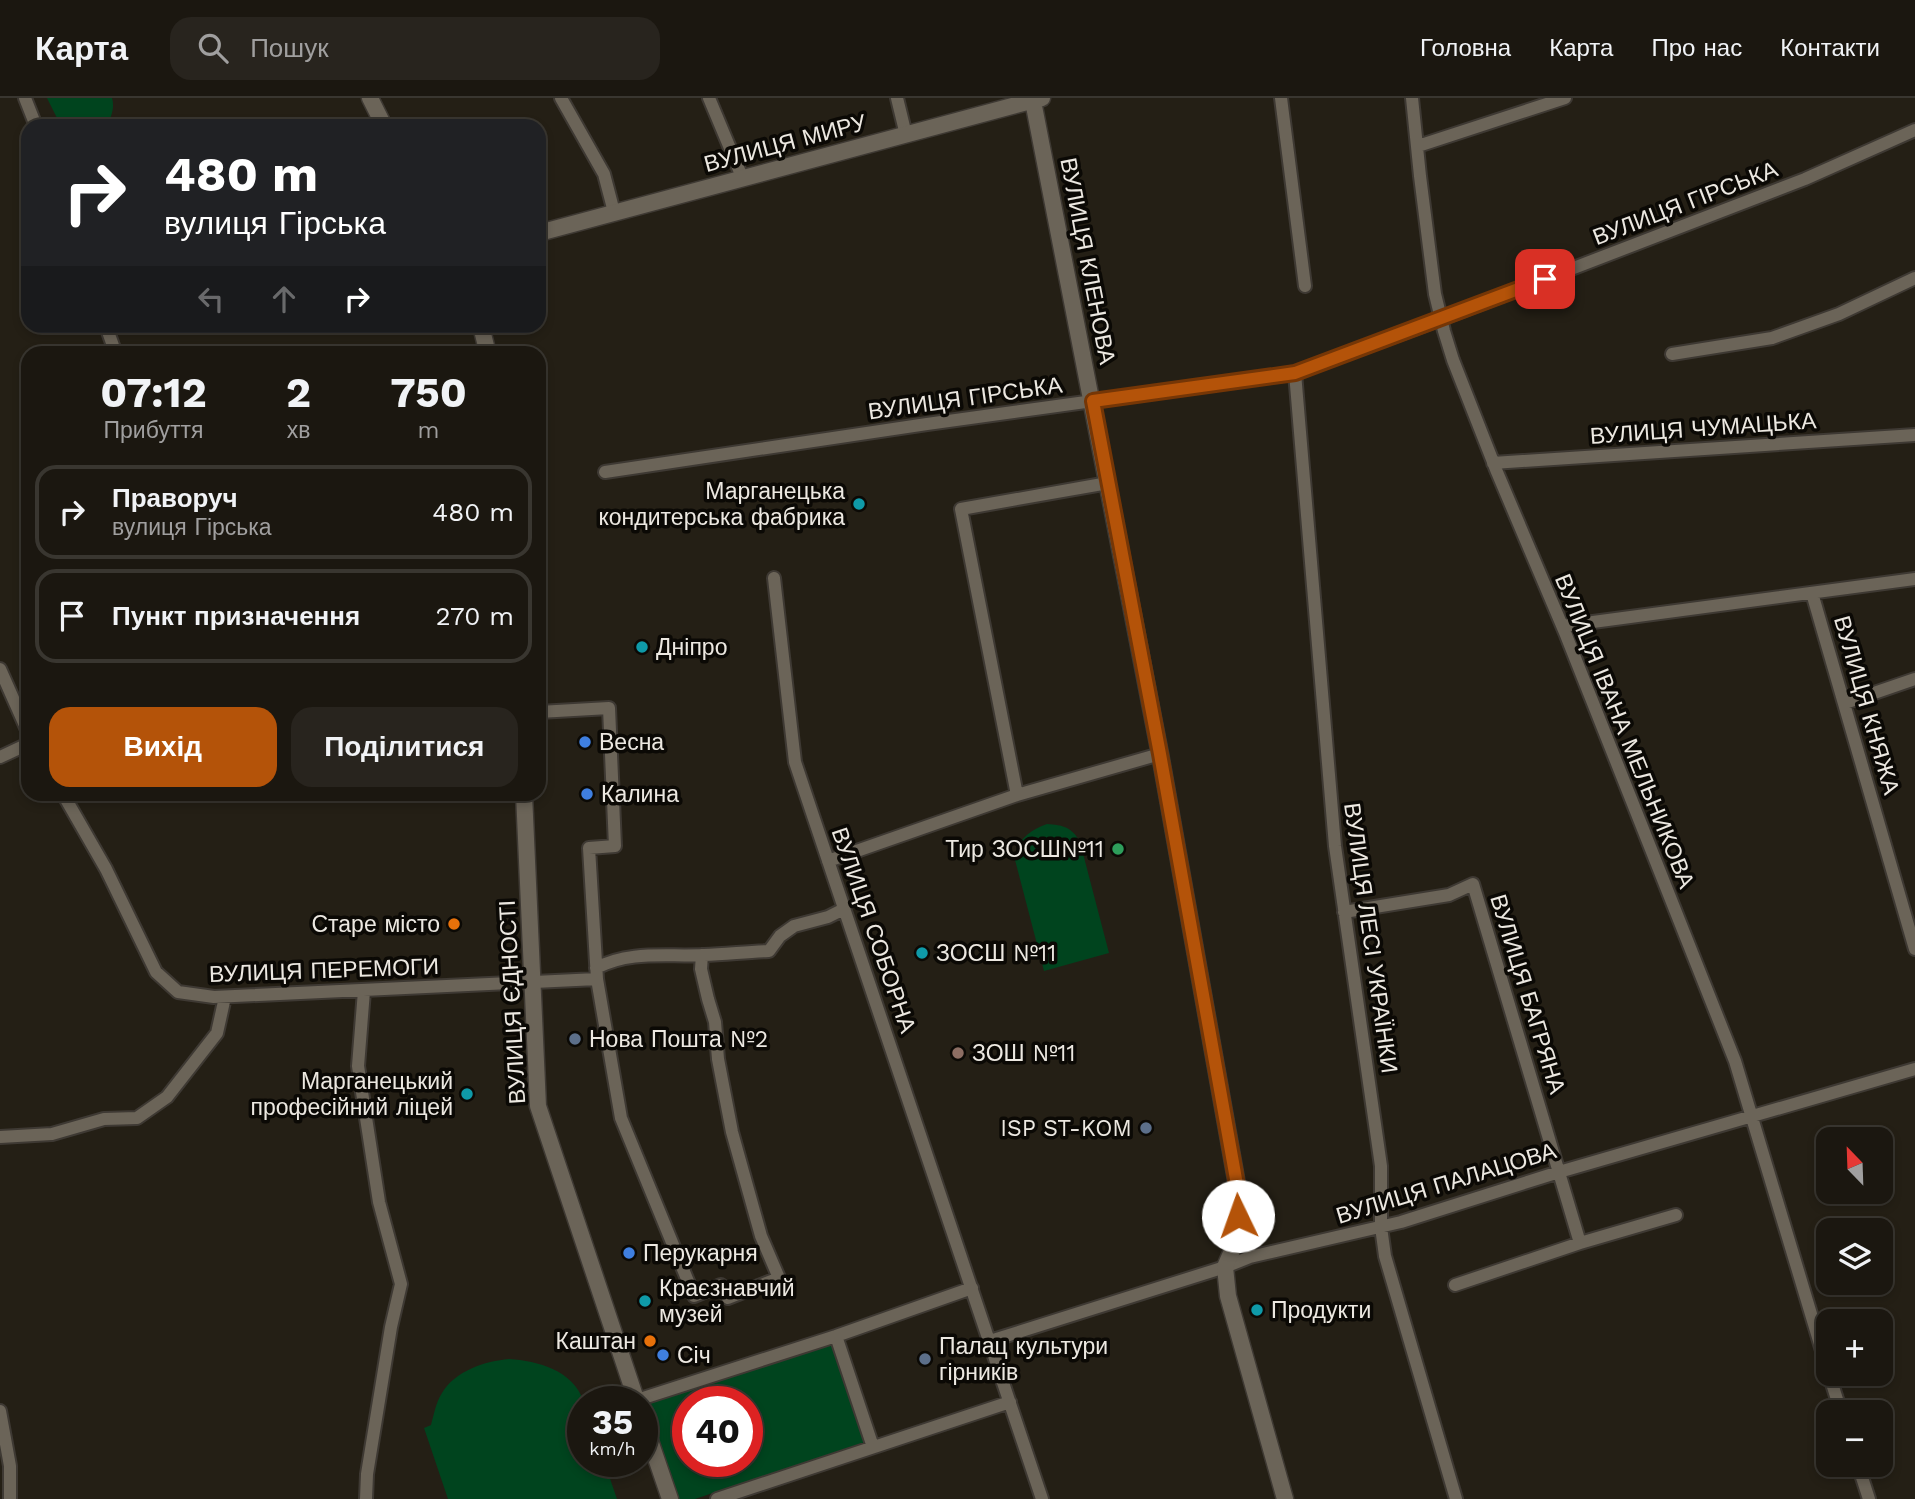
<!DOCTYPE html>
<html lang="uk">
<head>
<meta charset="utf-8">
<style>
  :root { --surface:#1b1710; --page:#28241e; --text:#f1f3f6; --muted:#a09f9f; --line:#393630; --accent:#b45309 }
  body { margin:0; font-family:"Work Sans",sans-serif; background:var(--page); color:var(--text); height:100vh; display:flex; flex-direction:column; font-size:26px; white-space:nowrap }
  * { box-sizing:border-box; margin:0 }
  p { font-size:23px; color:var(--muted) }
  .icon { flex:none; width:38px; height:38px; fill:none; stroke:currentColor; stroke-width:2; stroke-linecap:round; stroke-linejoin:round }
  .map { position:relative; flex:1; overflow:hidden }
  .side { position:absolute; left:21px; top:248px; width:525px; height:455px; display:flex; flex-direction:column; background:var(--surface); border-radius:21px; box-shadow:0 4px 10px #0003,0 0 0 2px var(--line) }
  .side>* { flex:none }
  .guide { position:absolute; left:21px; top:21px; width:525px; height:214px; border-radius:21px; box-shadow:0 4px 10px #0003,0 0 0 2px var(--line); background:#202124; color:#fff; overflow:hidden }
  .needle { width:46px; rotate:337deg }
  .buttons { position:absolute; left:1816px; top:1029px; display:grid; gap:14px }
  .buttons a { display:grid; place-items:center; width:77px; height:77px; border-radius:14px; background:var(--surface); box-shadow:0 4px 10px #0003,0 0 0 2px var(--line); font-size:35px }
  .speed { position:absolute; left:567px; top:1288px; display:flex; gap:14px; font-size:35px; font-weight:700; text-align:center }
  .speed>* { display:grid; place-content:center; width:91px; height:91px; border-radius:50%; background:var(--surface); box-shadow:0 4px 10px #0003,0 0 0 2px var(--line); line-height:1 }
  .speed small { font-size:18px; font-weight:400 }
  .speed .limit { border:10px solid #d22; background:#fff; color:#111 }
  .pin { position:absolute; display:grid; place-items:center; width:60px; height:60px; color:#fff; margin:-30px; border-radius:14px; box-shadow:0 4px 10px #0006 }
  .me { position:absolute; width:77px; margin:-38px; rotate:357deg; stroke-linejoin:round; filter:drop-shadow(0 0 5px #0008) }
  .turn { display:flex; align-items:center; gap:24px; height:147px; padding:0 28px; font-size:32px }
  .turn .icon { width:91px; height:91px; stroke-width:2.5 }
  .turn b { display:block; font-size:49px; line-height:60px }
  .lanes { display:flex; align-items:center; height:66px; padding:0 28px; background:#0003; justify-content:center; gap:35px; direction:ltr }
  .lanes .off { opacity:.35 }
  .eta { display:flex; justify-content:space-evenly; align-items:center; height:119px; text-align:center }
  .eta b { font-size:42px; font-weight:700; line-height:49px }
  .cta { display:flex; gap:14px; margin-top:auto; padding:14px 28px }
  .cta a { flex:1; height:80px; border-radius:21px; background:var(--accent); color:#fff; font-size:28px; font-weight:700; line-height:80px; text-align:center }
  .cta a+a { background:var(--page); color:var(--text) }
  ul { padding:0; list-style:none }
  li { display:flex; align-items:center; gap:21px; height:94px; margin:0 14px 10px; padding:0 14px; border:4px solid var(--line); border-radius:21px }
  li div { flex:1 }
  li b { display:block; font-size:26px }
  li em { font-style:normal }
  header { display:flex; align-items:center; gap:42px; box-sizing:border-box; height:98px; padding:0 35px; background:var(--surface); border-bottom:2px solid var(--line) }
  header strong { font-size:33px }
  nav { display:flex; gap:38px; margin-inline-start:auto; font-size:24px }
  .search { width:490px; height:63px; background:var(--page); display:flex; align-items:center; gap:18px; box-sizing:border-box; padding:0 24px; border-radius:21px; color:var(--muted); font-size:26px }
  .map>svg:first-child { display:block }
  .green { fill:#00441e; fill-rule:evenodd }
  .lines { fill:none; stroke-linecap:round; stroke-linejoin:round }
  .minor-casing { stroke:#3e3933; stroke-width:16 }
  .tertiary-casing { stroke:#3e3933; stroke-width:19 }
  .minor { stroke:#6b6458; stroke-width:12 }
  .tertiary { stroke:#6b6458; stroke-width:16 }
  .route-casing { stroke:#753606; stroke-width:18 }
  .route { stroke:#b45309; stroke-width:12 }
  .culture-dot { fill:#0f9aa8; stroke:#0b0905; stroke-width:2.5 }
  .shop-dot { fill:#3f7fe0; stroke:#0b0905; stroke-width:2.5 }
  .leisure-dot { fill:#2e9e5b; stroke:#0b0905; stroke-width:2.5 }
  .food-dot { fill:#e8710a; stroke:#0b0905; stroke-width:2.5 }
  .service-dot { fill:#5c6f8a; stroke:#0b0905; stroke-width:2.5 }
  .education-dot { fill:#8d6e63; stroke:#0b0905; stroke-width:2.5 }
  .labels { text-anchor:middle; stroke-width:7; stroke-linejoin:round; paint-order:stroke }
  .street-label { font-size:23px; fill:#ece8e1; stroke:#0b0905 }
  .poi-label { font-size:23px; fill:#ece8e1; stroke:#0b0905; text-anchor:start }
</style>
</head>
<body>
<header>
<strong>Карта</strong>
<div class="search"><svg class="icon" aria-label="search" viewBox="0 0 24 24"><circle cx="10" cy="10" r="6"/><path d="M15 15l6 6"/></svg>Пошук</div>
<nav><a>Головна</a><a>Карта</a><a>Про нас</a><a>Контакти</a></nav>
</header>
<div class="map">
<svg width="1915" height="1401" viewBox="0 0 1915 1401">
  <rect width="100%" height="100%" fill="#241f15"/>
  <!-- green -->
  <path class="green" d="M47 0H112C115 10 111 19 107 28H61Z
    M1047 726C1063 727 1072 729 1080 744L1109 855 1044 873 1015 762C1015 743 1030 732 1047 726Z
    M833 1243 865 1344 695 1401H675L645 1305ZM688 1304H747V1363H688Z
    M509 1261C538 1263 573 1272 584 1304L583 1363H604L617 1401H448L424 1330 431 1327C434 1316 436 1304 442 1295 455 1273 485 1263 509 1261Z"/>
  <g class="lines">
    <!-- minor casing -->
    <g class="minor-casing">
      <path id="minor" d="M25 0 36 28
        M561 0 604 76 614 114
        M709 0 742 79
        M897 0 906 37
        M1281 0 1305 188
        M1412 0 1420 78 1435 196 1444 233 1453 262 1497 374 1566 537 1735 963 1829 1276
        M1418 48 1565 0
        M106 228 116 256
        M1672 256 1772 240 1839 216 1915 180
        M1295 275 1335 748 1381 1068V1129L1385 1158 1456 1401
        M1493 365 1915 337
        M605 374 927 326 1295 275 1441 221 1805 81 1915 32
        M774 480 795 664 1042 1401
        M1812 495 1915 851
        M1563 528 1915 481
        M0 571 28 634
        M1845 605 1915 581
        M0 659 28 646
        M63 696 106 771 156 874 178 894 214 899 597 881 589 750 615 748 609 610 539 614
        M1017 697 961 411 1108 385
        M828 763 1017 697 1160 656
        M1344 814 1449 797 1473 786 1580 1145
        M596 870C631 852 666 859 704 857 726 856 747 854 769 853L780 838 794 828 828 819 844 811
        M597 881 621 1020 694 1198 721 1187 728 1200 779 1180 761 1138 732 1034 718 961 715 924 708 901 701 871 702 857
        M364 893 358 968 379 1104 401 1186 391 1229 367 1376 366 1401
        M0 1039 52 1036 104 1021 137 1020 167 999 217 935 225 899
        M1455 1187 1580 1145 1676 1117
        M836 1238 873 1349
        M990 1243 1225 1169 1250 1159 1401 1124 1559 1074 1915 971
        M1829 1276 1841 1314
        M637 1302 836 1238 972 1190
        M0 1313 10 1368V1401
        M1858 1367 1869 1401
        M717 1401 1010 1304"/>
    </g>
    <!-- tertiary casing -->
    <g class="tertiary-casing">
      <path id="tertiary" d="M370 0 384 28
        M1033 3 1160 656 1239 1098 1238 1139 1225 1169 1228 1198 1285 1401
        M539 135 1042 0
        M481 228 488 256
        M524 696 538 1008 637 1304
        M642 1319 670 1401"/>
    </g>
    <!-- minor -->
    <use href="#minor" class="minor"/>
    <!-- tertiary -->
    <use href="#tertiary" class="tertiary"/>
  </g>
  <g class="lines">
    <!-- route casing -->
    <g class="route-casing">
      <path id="route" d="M1238 1118 1239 1098 1160 656 1093 303 1295 275 1545 181"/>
    </g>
    <!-- route -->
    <use href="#route" class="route"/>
  </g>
  <!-- markers -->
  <g class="culture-dot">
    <circle cx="859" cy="406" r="7"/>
    <circle cx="642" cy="549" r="7"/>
    <circle cx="922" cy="855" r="7"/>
    <circle cx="467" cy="996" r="7"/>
    <circle cx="645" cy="1203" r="7"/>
    <circle cx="1257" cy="1212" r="7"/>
  </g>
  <g class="shop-dot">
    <circle cx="585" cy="644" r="7"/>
    <circle cx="587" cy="696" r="7"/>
    <circle cx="629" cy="1155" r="7"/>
    <circle cx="663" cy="1257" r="7"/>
  </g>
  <circle class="leisure-dot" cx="1118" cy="751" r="7"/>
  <g class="food-dot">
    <circle cx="454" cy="826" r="7"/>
    <circle cx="650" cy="1243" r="7"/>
  </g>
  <g class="service-dot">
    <circle cx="575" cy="941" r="7"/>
    <circle cx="1146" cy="1030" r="7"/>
    <circle cx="925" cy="1261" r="7"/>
  </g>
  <circle class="education-dot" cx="958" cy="955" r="7"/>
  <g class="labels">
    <!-- street labels -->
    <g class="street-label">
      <text transform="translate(785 45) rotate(-15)" y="8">ВУЛИЦЯ МИРУ</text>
      <text transform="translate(1685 105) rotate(-21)" y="8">ВУЛИЦЯ ГІРСЬКА</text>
      <text transform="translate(1088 163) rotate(79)" y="8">ВУЛИЦЯ КЛЕНОВА</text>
      <text transform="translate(965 300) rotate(-8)" y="8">ВУЛИЦЯ ГІРСЬКА</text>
      <text transform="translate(1703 330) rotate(-4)" y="8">ВУЛИЦЯ ЧУМАЦЬКА</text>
      <text transform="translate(1867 607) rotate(74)" y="8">ВУЛИЦЯ КНЯЖА</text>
      <text transform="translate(1625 633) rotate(68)" y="8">ВУЛИЦЯ ІВАНА МЕЛЬНИКОВА</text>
      <text transform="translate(874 832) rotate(71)" y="8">ВУЛИЦЯ СОБОРНА</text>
      <text transform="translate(1371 840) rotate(82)" y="8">ВУЛИЦЯ ЛЕСІ УКРАЇНКИ</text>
      <text transform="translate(324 872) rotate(-2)" y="8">ВУЛИЦЯ ПЕРЕМОГИ</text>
      <text transform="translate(1528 896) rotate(73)" y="8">ВУЛИЦЯ БАГРЯНА</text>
      <text transform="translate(512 904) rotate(-93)" y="8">ВУЛИЦЯ ЄДНОСТІ</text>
      <text transform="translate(1446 1085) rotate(-17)" y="8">ВУЛИЦЯ ПАЛАЦОВА</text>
    </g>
    <!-- poi labels -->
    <g class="poi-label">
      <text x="845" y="401" text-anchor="end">Марганецька<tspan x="845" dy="26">кондитерська фабрика</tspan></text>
      <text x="656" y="557">Дніпро</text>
      <text x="599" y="652">Весна</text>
      <text x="601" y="704">Калина</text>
      <text x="1104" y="759" text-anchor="end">Тир ЗОСШ№11</text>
      <text x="440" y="834" text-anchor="end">Старе місто</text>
      <text x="936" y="863">ЗОСШ №11</text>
      <text x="589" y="949">Нова Пошта №2</text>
      <text x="972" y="963">ЗОШ №11</text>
      <text x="453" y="991" text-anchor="end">Марганецький<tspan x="453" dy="26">професійний ліцей</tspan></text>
      <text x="1132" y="1038" text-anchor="end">ISP ST-KOM</text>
      <text x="643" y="1163">Перукарня</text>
      <text x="659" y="1198">Краєзнавчий<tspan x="659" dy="26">музей</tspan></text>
      <text x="1271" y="1220">Продукти</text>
      <text x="636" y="1251" text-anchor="end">Каштан</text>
      <text x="939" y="1256">Палац культури<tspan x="939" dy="26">гірників</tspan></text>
      <text x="677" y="1265">Січ</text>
    </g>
  </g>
</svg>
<div class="buttons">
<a><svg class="needle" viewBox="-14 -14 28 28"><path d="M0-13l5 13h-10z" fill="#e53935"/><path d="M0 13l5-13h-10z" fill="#a09f9f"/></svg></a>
<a><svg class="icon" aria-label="layers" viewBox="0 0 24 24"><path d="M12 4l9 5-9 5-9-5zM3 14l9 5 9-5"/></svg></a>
<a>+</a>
<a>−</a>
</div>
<div class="speed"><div>35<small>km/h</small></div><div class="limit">40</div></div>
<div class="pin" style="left:1545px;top:181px;background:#d93025"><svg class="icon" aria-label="arrive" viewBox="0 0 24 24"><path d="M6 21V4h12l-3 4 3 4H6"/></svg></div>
<svg class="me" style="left:1238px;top:1118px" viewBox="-20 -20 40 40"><circle r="19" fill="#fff"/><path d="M0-13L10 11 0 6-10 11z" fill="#b45309"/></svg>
<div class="guide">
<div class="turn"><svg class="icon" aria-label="right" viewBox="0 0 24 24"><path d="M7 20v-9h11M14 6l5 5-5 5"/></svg><div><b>480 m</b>вулиця Гірська</div></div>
<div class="lanes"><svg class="icon off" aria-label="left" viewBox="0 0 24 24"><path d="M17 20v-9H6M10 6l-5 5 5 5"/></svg><svg class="icon off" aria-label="ahead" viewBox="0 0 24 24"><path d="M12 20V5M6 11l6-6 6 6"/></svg><svg class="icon" aria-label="right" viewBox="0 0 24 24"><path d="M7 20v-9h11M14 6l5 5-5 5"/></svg></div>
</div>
<section class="side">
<div class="eta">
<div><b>07:12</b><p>Прибуття</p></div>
<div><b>2</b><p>хв</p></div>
<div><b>750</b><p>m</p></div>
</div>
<ul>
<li><svg class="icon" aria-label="right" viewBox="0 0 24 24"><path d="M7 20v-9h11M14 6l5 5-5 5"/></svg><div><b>Праворуч</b><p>вулиця Гірська</p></div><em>480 m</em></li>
<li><svg class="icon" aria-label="arrive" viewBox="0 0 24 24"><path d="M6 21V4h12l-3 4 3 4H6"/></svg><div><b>Пункт призначення</b></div><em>270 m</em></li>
</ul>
<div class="cta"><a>Вихід</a><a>Поділитися</a></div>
</section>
</div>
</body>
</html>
